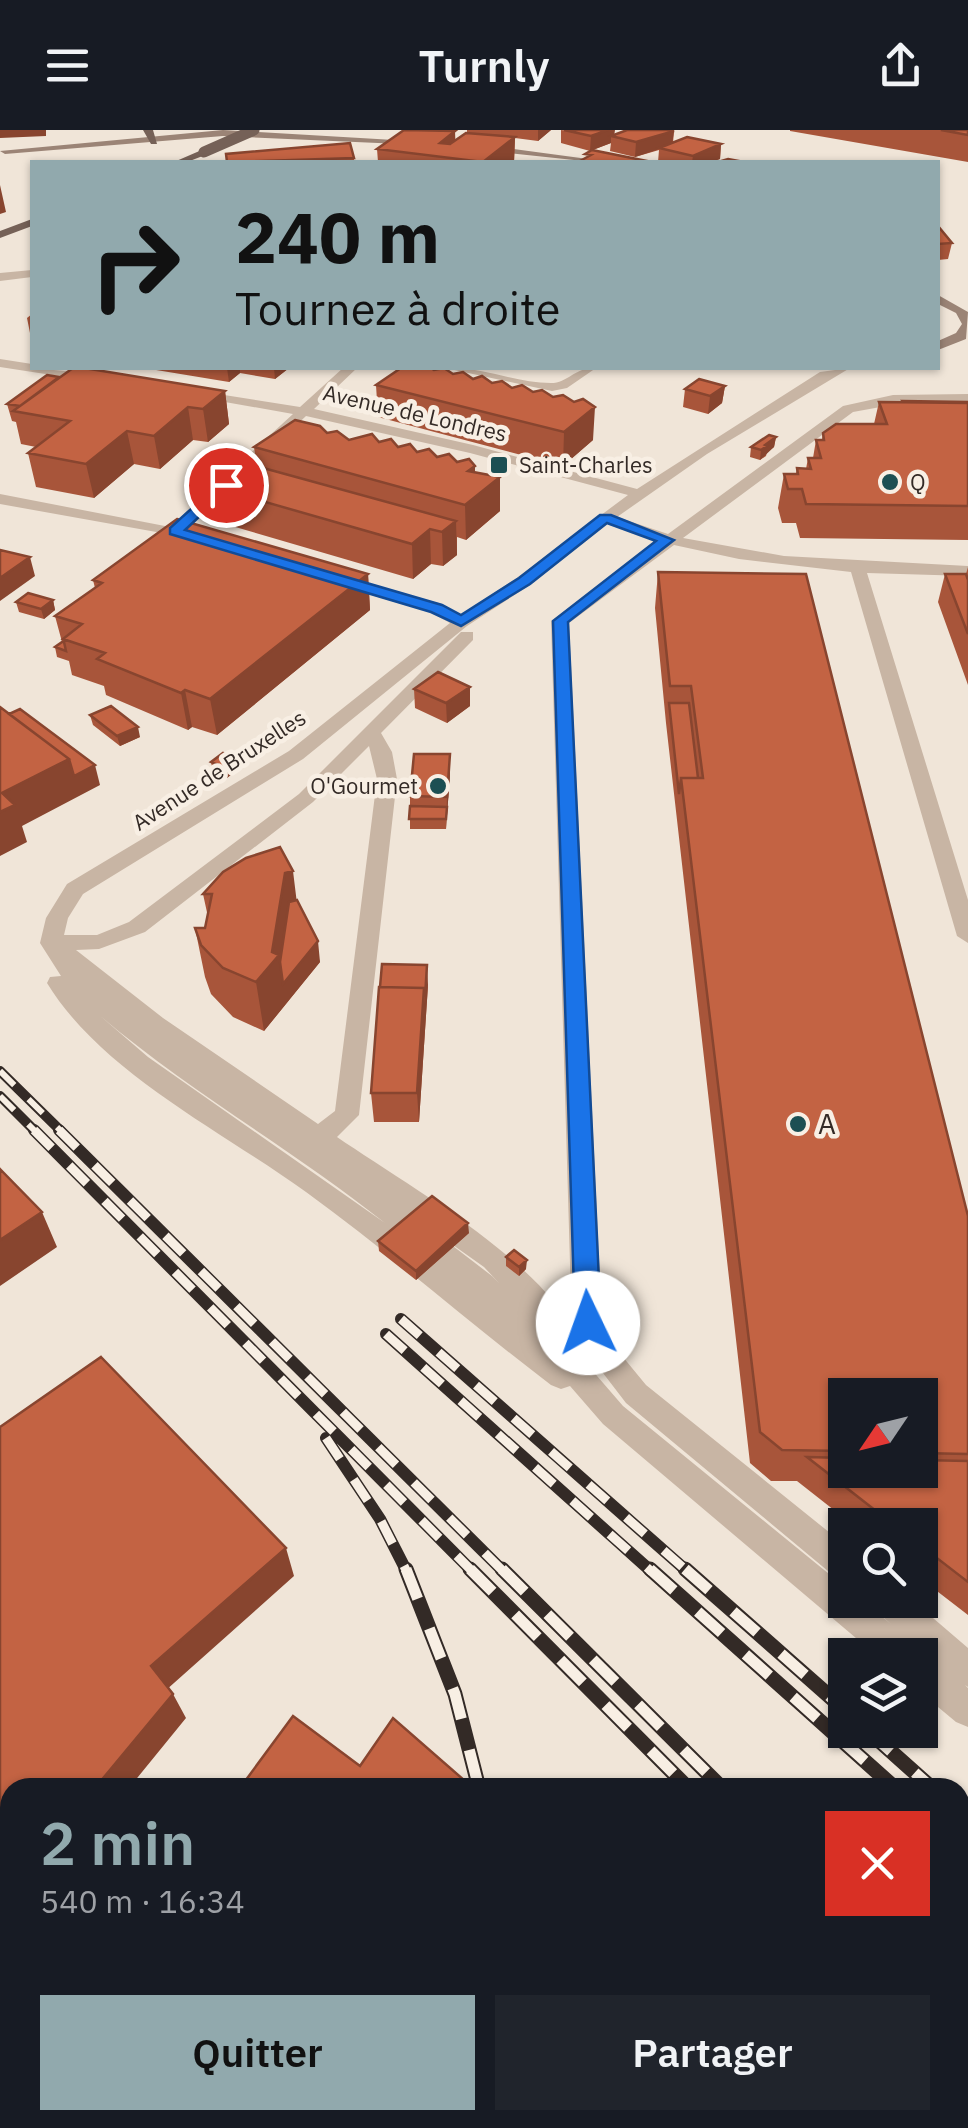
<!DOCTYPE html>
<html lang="fr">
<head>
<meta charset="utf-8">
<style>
  :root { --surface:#171b24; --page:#20242c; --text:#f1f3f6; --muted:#9ea1a6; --accent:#91a9ad }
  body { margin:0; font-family:"IBM Plex Sans",sans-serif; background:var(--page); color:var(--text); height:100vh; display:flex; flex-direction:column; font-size:38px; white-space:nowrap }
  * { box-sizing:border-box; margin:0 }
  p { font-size:32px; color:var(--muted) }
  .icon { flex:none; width:55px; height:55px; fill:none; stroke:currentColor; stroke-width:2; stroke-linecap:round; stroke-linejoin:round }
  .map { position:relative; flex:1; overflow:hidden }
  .sheet { position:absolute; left:0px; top:1648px; width:970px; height:352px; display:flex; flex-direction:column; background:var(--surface); border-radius:30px 30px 0 0; box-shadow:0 2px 8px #0004 }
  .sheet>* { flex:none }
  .top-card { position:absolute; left:30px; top:30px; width:910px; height:210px; border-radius:0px; box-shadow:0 2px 8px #0004; background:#91a9ad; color:#111; overflow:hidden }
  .needle { width:65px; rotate:235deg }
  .tools { position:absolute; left:828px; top:1248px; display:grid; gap:20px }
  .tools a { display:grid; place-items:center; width:110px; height:110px; border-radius:0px; background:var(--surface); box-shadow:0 2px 8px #0004; font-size:50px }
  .pin { position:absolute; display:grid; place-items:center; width:85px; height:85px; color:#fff; margin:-42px; border:5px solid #fff; border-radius:50%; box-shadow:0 2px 10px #0007 }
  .me { position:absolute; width:110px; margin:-55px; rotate:357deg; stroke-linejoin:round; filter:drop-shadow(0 0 8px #0008) }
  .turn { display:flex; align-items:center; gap:35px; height:210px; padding:0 40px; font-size:45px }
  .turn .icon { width:130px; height:130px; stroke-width:2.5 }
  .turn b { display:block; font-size:70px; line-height:85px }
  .round { display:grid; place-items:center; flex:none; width:105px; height:105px; border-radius:0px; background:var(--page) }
  .overview { display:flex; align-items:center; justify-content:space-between; height:170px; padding:0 40px }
  h1 { font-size:60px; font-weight:600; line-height:75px; color:var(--accent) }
  .primary-button { display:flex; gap:20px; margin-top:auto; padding:20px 40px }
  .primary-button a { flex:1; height:115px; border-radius:0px; background:var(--accent); color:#111; font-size:40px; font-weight:600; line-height:115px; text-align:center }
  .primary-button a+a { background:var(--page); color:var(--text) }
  header { display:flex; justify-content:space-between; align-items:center; height:130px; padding:0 40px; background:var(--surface); font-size:45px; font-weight:600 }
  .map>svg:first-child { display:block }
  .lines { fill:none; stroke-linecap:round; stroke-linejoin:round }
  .street { fill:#c8b5a4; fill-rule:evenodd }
  .secondary { fill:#9b8476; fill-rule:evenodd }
  .primary { fill:#756157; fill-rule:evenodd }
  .rail-far2-casing { stroke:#332a26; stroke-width:10 }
  .rail-far1-casing { stroke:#332a26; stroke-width:12 }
  .rail-casing { stroke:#332a26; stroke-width:15 }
  .rail-far2 { stroke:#f8efe4; stroke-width:6; stroke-dasharray:20; stroke-linecap:butt }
  .rail-far1 { stroke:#f8efe4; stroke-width:9; stroke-dasharray:25; stroke-linecap:butt }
  .rail { stroke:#f8efe4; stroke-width:11; stroke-dasharray:32; stroke-linecap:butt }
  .primary-bridge { stroke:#756157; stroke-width:11 }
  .wall { fill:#a8553a; fill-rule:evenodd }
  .shaded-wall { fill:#88452f }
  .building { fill:#c36343; stroke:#88452f; stroke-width:2.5 }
  .route { fill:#1a73e8; stroke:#114b97; stroke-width:2.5 }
  .poi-dot { fill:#1c4f53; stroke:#f8efe4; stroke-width:4 }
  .labels { text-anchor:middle; stroke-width:9; stroke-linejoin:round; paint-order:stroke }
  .far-street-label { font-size:22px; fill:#332a26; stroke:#f8efe4 }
  .far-poi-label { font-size:22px; fill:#332a26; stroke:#f8efe4; text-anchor:start }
  .poi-label { font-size:28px; fill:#332a26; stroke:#f8efe4; text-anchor:start }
</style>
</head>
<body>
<header><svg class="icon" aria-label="menu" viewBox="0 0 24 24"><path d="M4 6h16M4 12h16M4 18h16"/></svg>Turnly<svg class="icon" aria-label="share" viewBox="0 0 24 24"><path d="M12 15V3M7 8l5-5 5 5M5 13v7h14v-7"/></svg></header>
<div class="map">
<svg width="968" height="1998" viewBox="0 0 968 1998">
  <rect width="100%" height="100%" fill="#f0e5d8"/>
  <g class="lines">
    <!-- street -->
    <path class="street" d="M32 140V147L0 151V143Z
      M0 229 32 234V238L97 244 104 248 97 252 0 237Z
      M343 238H357L314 279 473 315 637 359 820 242 850 238 707 324 617 387 668 404 843 276 893 265 968 264V272H908L853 282 683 408 784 426 968 436V446L867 443 968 770V813L957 806 851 442 739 429 674 415 569 493 602 1192 618 1221 646 1255 845 1415V1450L834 1446 626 1273 593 1230 591 1239 623 1276 845 1457V1470H861L891 1494 876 1481 871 1470H912L968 1518V1557L965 1555 968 1558V1597L956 1592 920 1562V1525H876L603 1294 570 1256 561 1259 551 1255C468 1192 390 1123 306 1062 222 1001 102 943 47 853L50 847 61 846 40 813 46 788 67 754 289 621 450 493 430 482 333 454V446L442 474 461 485 518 447 628 365 470 323 306 286 185 400 201 404V410L0 374V364L170 397 293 284 191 266 184 262 186 259 300 277ZM607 394 659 411 551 491 572 1201C541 1131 401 1051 337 1007L359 985 397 649 392 622 381 603 473 510V502H461L299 664 129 792 97 805H64L68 788 83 764 303 629 467 496 530 455ZM369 616 377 649 335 981 318 994 163 888 76 820 99 819 145 802 313 672ZM98 884C188 961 292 1019 385 1093L148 927ZM436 1103 484 1137 499 1153 492 1146Z
      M445 238C481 236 515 253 551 253 568 253 575 237 596 238L567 258 552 261Z
      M542 1990H582L581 1998H541Z"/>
    <!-- secondary -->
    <path class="secondary" d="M223 0 428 12 423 15 223 6 5 24 0 21Z
      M483 15 588 29 593 32 479 20Z
      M938 165 968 182 966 209 938 220V211L956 203 962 194 956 183 938 174Z"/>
    <!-- primary -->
    <path class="primary" d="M143 0H153L157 14H151Z
      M204 19 208 24 187 32H174Z
      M32 89V96L0 108V101Z"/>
    <!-- rail-far2 casing -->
    <g class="rail-far2-casing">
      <path id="rail-far2" d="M0 941 62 1002
        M0 966 36 1002"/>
    </g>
    <!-- rail-far1 casing -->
    <g class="rail-far1-casing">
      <path id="rail-far1" d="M34 1000 473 1442
        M59 1000 504 1442
        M401 1189 688 1442
        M386 1204 652 1442
        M326 1308 380 1389 407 1442"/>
    </g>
    <!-- rail casing -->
    <g class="rail-casing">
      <path id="rail" d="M406 1439 455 1564 479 1658
        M470 1439 688 1658
        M502 1439 722 1658
        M650 1439 895 1658
        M685 1439 845 1580
        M867 1600 932 1658
        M960 1682 968 1690
        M960 1715 968 1722
        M960 1832 968 1840
        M960 1893 968 1901
        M960 1932 968 1941
        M524 1990 525 1998
        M504 1998 505 1990"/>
    </g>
    <!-- rail-far2 -->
    <use href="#rail-far2" class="rail-far2"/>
    <!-- rail-far1 -->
    <use href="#rail-far1" class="rail-far1"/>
    <!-- rail -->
    <use href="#rail" class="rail"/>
    <!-- primary-bridge -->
    <path class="primary-bridge" d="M204 22 254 0"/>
  </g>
  <!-- wall -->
  <path class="wall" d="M467 0H551L538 11 515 8 514 32H378L377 19 455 1V10L467 3Z
    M561 0 614 5 674 1 673 13 721 14 720 29 711 32H658L659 20 635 27 610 21 611 13 590 21 561 13Z
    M968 0V32L790 1V0Z
    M354 28V32H227Z
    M938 96 952 113 948 129 938 130Z
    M32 184V213L27 188Z
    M144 238H289L275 249 240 243 229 252Z
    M434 240 492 253 593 310 563 336 378 287 376 255Z
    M59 247 225 261 229 294 208 312 193 310 160 339 134 334 94 368 36 357 28 323 36 317 21 314 16 292 12 291 7 274Z
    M725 256 722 273 708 284 683 277 685 259Z
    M879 272H968V410L800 408 796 393H782L778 378 784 344H796L797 338 806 339 808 328H813L816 310H822L823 303 874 294Z
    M327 303 349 310 379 312 457 332 475 342 500 381 466 410 457 407V425L443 436 431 434 413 449 225 394 220 359 257 336 254 317Z
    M776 307 774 317 767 322 766 326 760 330 750 327 751 317Z
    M968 437V555L938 472 945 444H966Z
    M658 442 968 1086V1485L920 1448V1395H853L797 1351H771L750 1333 666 593 655 478ZM845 1265H920V1340H845Z
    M368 444 370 480 217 605 192 597 188 600 106 565 104 556 72 545 69 531 57 527 55 517 62 512 55 486 95 458 93 450Z
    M53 470 55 480 44 489 19 482 16 472Z
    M414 559 470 576 447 593 415 578Z
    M90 585 140 607 120 616 93 595Z
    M211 632 238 639 227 648 213 642Z
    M450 644 446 699H410V666Z
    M203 764 297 770 320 832 264 901 233 887 211 864 205 847 195 798H205L208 787Z
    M428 855 419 992H374L371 963Z
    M469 1103 416 1150 379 1121 378 1111Z
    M506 1127 526 1139 519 1146 506 1136Z"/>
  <!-- shaded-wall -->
  <path class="shaded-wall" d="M0 0H46V6L0 8Z
    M538 0H551L538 11Z
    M608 0H615L614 7 611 6V13L590 21 591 6Z
    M455 1 456 27 440 13Z
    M674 1 672 15 635 27 636 12Z
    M515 7 514 32H483Z
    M721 14 720 29 711 32H692L693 26Z
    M0 55 6 82 0 84Z
    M227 238H240V243L229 252Z
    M274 238H289L275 249Z
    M725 256 722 273 708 284 710 266Z
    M225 261 229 294 208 312 203 279Z
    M188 277 193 310 160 339 154 306Z
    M595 277 593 310 563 336 564 302Z
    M127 301 134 334 94 368 86 334Z
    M776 307 774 317 760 330 761 320 765 315Z
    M475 336V367L500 347V381L466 410 465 375 468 341Z
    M456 391 457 425 443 436 442 402Z
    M430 399 431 434 413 449 412 414Z
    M30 427 35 446 0 471V448Z
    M368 444 370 480 217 605 210 569Z
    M53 470 55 480 44 489 41 479Z
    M470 557V576L447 593 446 573Z
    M185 560 192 597 188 600 181 563Z
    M138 597 140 607 120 616 117 606Z
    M450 624V644L446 699 447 667Z
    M69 629 95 635 100 655 22 696 27 712 0 726V682L2 663Z
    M237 629 238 639 227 648 225 638Z
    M293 741 299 790 318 811 320 832 264 901 256 852 272 822 285 743Z
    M427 835 428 855 419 992 417 963Z
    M42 1082 57 1117 0 1156V1110Z
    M468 1093 469 1103 416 1150V1141Z
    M527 1130 526 1139 519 1146V1137Z
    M286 1418 294 1446 165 1561 151 1536Z
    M173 1564 186 1588 129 1658H95Z
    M10 1760V1803L0 1816V1772Z"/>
  <!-- building -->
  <path class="building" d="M404 0 455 1 440 13 450 14 466 3 515 7 483 32 377 19Z
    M564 0H608L591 6Z
    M627 0H668L674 1 636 12 611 6Z
    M941 0H968V5Z
    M687 7 721 14 693 26 659 18Z
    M350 13 354 28 227 32 226 24Z
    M592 20 652 32H578L591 25 585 24Z
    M728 29 744 32H718Z
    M938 96 952 113 938 114Z
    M73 238H84L225 261 203 279 188 277 154 306 127 301 86 334 28 323 70 291 13 281Z
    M401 238H431L434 240 444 238 453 244 463 242 473 249 482 246 492 253 502 251 512 258 522 255 533 262 542 260 553 267 563 265 574 272 583 269 595 277 564 302 376 255Z
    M47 245 59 247 20 276 7 274Z
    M699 249 725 256 710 266 685 259Z
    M903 271 968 272V273L904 272Z
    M879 272 968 273V376L806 374 802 359H788L784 344H798L797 338 811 339 808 328H821L816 310H824L823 303 836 294H887Z
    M295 290 320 296 327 303 337 301 349 310 372 304 379 312 391 309 398 317 410 314 417 322 429 319 437 327 449 324 457 332 469 329 475 336 468 341 500 347 465 375 254 317Z
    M769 305 776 307 765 315 767 316 761 320 751 317Z
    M256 336 456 391 442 402 430 399 412 414 220 359Z
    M177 389 368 444 210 569 185 560 181 563 97 529 105 523 63 509 82 494 55 486 102 453 93 450Z
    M0 420 30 427 0 448Z
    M658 442 806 444 968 1086V1324L920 1323V1265H845V1321L782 1320 760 1302 681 648H703L691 556H670Z
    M945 444H966L968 450V504Z
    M28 463 53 470 41 479 16 472Z
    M62 512H64L66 521 55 517Z
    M438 542 470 557 446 573 414 559Z
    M669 573H689L698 648H681L679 664Z
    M111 576 138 597 117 606 90 585Z
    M0 577 69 629 2 663 15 675 0 682Z
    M20 579 95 635 74 646 69 629 9 584Z
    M223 623 237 629 225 638 211 632Z
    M414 624H450L447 667 410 666Z
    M410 676 447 677 446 689H409Z
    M280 717 293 741 285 743 272 822 279 825 256 852 223 838 201 815 195 798H205L212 764H203L223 742 246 728Z
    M297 770 318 811 283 854 280 832 289 772Z
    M382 834 427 835 425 867 424 858 380 857Z
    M379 857 424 858 417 963H371Z
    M0 1039 42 1082 0 1110Z
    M432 1066 468 1093 416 1141 378 1111Z
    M514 1120 527 1130 519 1137 506 1127Z
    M101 1227 286 1418 151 1536 173 1564 95 1658H10V1760L0 1772V1297Z
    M807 1327 845 1328V1340H920V1330L968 1331V1452L920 1415V1395H894Z
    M293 1586 360 1636 393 1588 473 1658H240Z
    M10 1970V1990H488L487 1998H0V1984Z"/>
  <!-- route -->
  <path class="route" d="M221 352 233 355 185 400 442 475 461 485 519 448 600 385H611L674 410 568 492 601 1193 597 1201 588 1204 579 1201 575 1193 553 491 656 411 607 393 530 454 461 496 431 482 170 404V398Z"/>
  <!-- markers -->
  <g class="poi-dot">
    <rect x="489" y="325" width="20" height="20" rx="5"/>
    <circle cx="890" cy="352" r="10"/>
    <circle cx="438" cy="656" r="10"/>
    <circle cx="798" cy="994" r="10"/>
  </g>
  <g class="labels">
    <!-- far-street labels -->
    <g class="far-street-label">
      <text transform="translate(415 283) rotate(13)" y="8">Avenue de Londres</text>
      <text transform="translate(219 640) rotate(-33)" y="8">Avenue de Bruxelles</text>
    </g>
    <!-- far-poi labels -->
    <g class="far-poi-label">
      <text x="519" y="343">Saint-Charles</text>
      <text x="910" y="360">Q</text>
      <text x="418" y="664" text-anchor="end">O'Gourmet</text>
    </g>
    <!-- poi labels -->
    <g class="poi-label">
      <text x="818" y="1004">A</text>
    </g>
  </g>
</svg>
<div class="tools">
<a><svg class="needle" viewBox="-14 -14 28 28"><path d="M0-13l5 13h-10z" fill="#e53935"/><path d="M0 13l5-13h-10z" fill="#9ea1a6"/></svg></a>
<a><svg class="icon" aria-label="search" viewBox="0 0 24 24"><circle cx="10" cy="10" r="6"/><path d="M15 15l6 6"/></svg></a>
<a><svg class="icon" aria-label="layers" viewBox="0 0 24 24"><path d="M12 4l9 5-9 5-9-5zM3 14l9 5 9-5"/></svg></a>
</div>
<div class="pin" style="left:226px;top:355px;background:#d93025"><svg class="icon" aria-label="arrive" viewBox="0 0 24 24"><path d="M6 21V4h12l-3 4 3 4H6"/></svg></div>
<svg class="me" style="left:588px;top:1193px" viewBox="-20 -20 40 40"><circle r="19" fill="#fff"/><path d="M0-13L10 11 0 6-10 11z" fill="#1a73e8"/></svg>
<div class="top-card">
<div class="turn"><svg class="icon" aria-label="right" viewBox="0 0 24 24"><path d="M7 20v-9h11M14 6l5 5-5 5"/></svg><div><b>240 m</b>Tournez à droite</div></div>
</div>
<section class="sheet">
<div class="overview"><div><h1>2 min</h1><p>540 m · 16:34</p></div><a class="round" style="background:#d93025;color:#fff"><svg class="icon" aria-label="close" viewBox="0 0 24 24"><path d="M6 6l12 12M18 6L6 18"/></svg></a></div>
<div class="primary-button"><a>Quitter</a><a>Partager</a></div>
</section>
</div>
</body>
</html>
